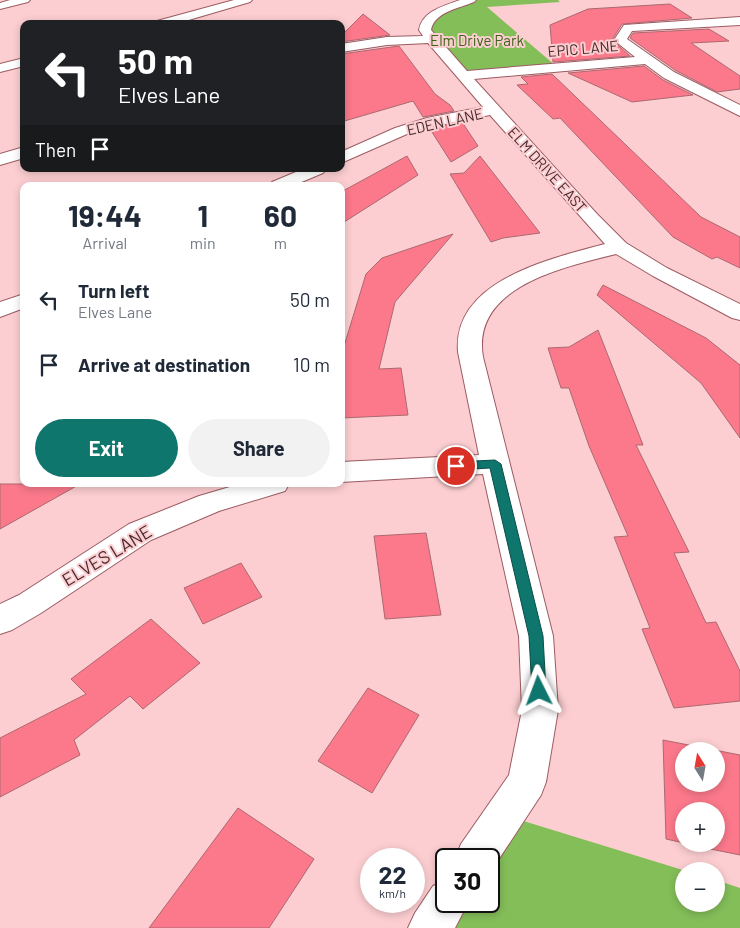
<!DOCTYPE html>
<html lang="en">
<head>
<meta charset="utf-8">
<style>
  :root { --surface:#fff; --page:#f2f2f3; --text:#1f2937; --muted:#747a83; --accent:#0f766e }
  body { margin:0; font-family:Barlow,sans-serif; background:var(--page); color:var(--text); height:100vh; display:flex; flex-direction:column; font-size:19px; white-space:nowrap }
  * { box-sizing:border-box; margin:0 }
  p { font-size:16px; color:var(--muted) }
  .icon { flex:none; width:28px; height:28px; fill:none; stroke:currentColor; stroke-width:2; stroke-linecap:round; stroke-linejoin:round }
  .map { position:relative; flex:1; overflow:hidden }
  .sheet { position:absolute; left:20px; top:182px; width:325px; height:305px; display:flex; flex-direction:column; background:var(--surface); border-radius:10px; box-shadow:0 2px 8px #0003 }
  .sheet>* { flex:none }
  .hud { position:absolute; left:20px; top:20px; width:325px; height:152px; border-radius:10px; box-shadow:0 2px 8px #0003; background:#202124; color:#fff; overflow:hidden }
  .needle { width:32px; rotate:349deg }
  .controls { position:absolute; left:675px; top:742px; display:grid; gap:10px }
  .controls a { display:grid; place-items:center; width:50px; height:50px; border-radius:50%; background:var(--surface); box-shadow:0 2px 8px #0003; font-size:25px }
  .speed { position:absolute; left:360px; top:848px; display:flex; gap:10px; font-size:25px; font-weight:700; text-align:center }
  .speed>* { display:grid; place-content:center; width:65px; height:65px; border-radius:50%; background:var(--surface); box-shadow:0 2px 8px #0003; line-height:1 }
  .speed small { font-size:12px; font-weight:400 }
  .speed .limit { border:2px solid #111; border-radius:8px; background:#fff; color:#111 }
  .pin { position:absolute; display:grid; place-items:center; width:42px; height:42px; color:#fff; margin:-21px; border:2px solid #fff; border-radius:50%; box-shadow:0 1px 5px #0007 }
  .me { position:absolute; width:55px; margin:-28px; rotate:357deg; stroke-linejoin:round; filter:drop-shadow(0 0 4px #0008) }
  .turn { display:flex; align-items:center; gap:18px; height:105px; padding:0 15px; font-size:22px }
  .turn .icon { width:65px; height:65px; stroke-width:2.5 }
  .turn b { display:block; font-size:35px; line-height:42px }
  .then { display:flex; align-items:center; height:48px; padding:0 15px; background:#0003; gap:10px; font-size:19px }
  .eta { display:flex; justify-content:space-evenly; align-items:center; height:85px; text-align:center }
  .eta b { font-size:30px; font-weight:700; line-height:35px }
  .action { display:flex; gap:10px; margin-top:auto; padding:10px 15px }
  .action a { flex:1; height:58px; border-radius:30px; background:var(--accent); color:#fff; font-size:20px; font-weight:700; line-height:58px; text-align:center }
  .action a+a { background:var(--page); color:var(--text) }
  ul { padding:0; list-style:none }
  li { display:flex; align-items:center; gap:15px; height:65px; padding:0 15px }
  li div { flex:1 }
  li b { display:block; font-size:19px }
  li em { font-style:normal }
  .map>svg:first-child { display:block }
  .green { fill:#84be59 }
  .building { fill:#fb798b; stroke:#ab696f; fill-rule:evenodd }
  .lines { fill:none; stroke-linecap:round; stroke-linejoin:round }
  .minor-casing { stroke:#9c5b62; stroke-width:2 }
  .minor { fill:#fff; fill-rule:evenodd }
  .route { fill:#0f766e; stroke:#0a4d48 }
  .labels { text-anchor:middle; stroke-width:4; stroke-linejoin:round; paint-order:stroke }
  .far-park-label { font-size:15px; fill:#3b6317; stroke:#fcced1 }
  .far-street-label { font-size:15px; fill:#45292b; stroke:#fcced1 }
  .street-label { font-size:18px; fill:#45292b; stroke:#fcced1 }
</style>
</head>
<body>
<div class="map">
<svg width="740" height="928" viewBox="0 0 740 928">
  <rect width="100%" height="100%" fill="#fcced1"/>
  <!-- green -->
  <path class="green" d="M475 0H558L560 2 487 7 556 66 464 74 433 39 428 23 440 12Z
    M517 819 686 871H684V904H716V880L740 888V928H447L464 901H489V863Z"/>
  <!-- building -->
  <path class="building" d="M670 4 692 18 622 24 612 40 630 56 553 62 550 25 588 9Z
    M363 14 390 35 341 42V36Z
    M709 29 729 41 691 43 740 76V89L717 92 675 70 630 38 633 33Z
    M399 46 435 94 450 105 454 111 423 117 413 101 341 122V54Z
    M644 66 663 80 693 95 632 102 568 73Z
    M552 74 701 217 740 237V268L717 257 712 259 673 237 560 118 553 119 517 85 528 84 521 77Z
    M462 122 478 146 451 162 430 129Z
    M407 156 418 175 341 224V192Z
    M480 156 540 233 503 238 491 242 450 174 464 173Z
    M453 234 395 302 379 369 401 368 408 415 341 418V356L366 274 382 258Z
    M603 285 706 338 740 365V438L701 383 597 295Z
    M598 330 643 445H636L689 552 674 553 706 623 716 622 740 671V701L674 708 642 629 650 628 614 537 628 536 589 446 569 388H561L548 348 569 347Z
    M0 484H80L0 529Z
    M426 533 441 615 385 619 374 536Z
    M241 563 262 597 203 624 184 588Z
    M151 619 200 663 143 709 130 696 74 740 80 755 0 797V738L86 694 71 679Z
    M368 688 419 715 372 793 318 761Z
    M663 740 740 755V855L686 844H716V811H684V843L666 839ZM684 751H716V784H684Z
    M238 808 314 859 269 928H149Z"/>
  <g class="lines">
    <!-- minor casing -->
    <g class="minor-casing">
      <path id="minor" d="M10 0H30L28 2 0 9V3Z
        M234 0H252L250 2 175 24H155L157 21Z
        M460 0H476L474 2C460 8 434 12 431 30L467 71 635 57 614 40 624 25 740 17V25L632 31 627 39 674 72 740 105V116L664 78 645 64 474 79 597 214 626 243 667 268 740 304V320L732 318 653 276 616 254C565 267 471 286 483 357L553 636 558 710 546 782 541 795 489 874V859H455L461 844 509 775 522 710 519 636 483 474 341 482V462L479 455 458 352C452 280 553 258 605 244L490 115 430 127 407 134 341 163V152L395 128 427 118 483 107 428 43 387 45 341 52V44L387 37 423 36 419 30C422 11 444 6 460 0Z
        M24 58V66L0 72V64Z
        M24 147V158L0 165V154Z
        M303 169H326L323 173 292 186H269L272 182Z
        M24 294V308L0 317V302Z
        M240 484H289L285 491 219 511 151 540 41 613 12 630 0 634V604L19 595 129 524 199 496Z
        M446 880V901H469L455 928H408L415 913 433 886Z"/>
    </g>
    <!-- minor -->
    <use href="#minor" class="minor"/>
  </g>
  <!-- route -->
  <path class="route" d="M495 460 501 464 543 636 546 691 544 696 539 698 534 696 532 691 529 636 490 468 456 470 451 466 456 462Z"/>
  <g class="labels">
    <!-- far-park labels -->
    <g class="far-park-label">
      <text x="477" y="46">Elm Drive Park</text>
    </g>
    <!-- far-street labels -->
    <g class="far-street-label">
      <text transform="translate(583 49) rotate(-5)" y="5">EPIC LANE</text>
      <text transform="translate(445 122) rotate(-13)" y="5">EDEN LANE</text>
      <text transform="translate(547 170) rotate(48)" y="5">ELM DRIVE EAST</text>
    </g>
    <!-- street labels -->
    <g class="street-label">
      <text transform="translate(107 556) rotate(-31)" y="6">ELVES LANE</text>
    </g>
  </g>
</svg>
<div class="controls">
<a><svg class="needle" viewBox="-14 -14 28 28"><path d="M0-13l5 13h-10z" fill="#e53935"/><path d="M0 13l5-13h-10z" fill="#747a83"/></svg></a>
<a>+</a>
<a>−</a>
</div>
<div class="speed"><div>22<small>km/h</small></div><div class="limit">30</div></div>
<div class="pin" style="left:456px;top:466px;background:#d93025"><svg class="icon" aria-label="arrive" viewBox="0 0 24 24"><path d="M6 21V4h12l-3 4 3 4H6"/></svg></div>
<svg class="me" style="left:539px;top:691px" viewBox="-20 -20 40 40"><path d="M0-17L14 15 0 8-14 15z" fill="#0f766e" stroke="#fff" stroke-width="4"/></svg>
<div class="hud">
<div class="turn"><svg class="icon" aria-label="left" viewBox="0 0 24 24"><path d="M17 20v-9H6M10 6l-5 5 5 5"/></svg><div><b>50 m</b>Elves Lane</div></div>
<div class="then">Then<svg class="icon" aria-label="arrive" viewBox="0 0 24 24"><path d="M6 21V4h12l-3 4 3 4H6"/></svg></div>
</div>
<section class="sheet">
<div class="eta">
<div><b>19:44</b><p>Arrival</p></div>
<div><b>1</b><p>min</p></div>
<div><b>60</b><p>m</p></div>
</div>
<ul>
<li><svg class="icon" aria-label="left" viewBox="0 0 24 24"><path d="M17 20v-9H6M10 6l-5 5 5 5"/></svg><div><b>Turn left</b><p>Elves Lane</p></div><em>50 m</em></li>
<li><svg class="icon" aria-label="arrive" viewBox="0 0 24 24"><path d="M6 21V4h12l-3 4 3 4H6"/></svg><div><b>Arrive at destination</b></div><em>10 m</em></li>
</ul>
<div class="action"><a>Exit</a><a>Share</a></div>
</section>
</div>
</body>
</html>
